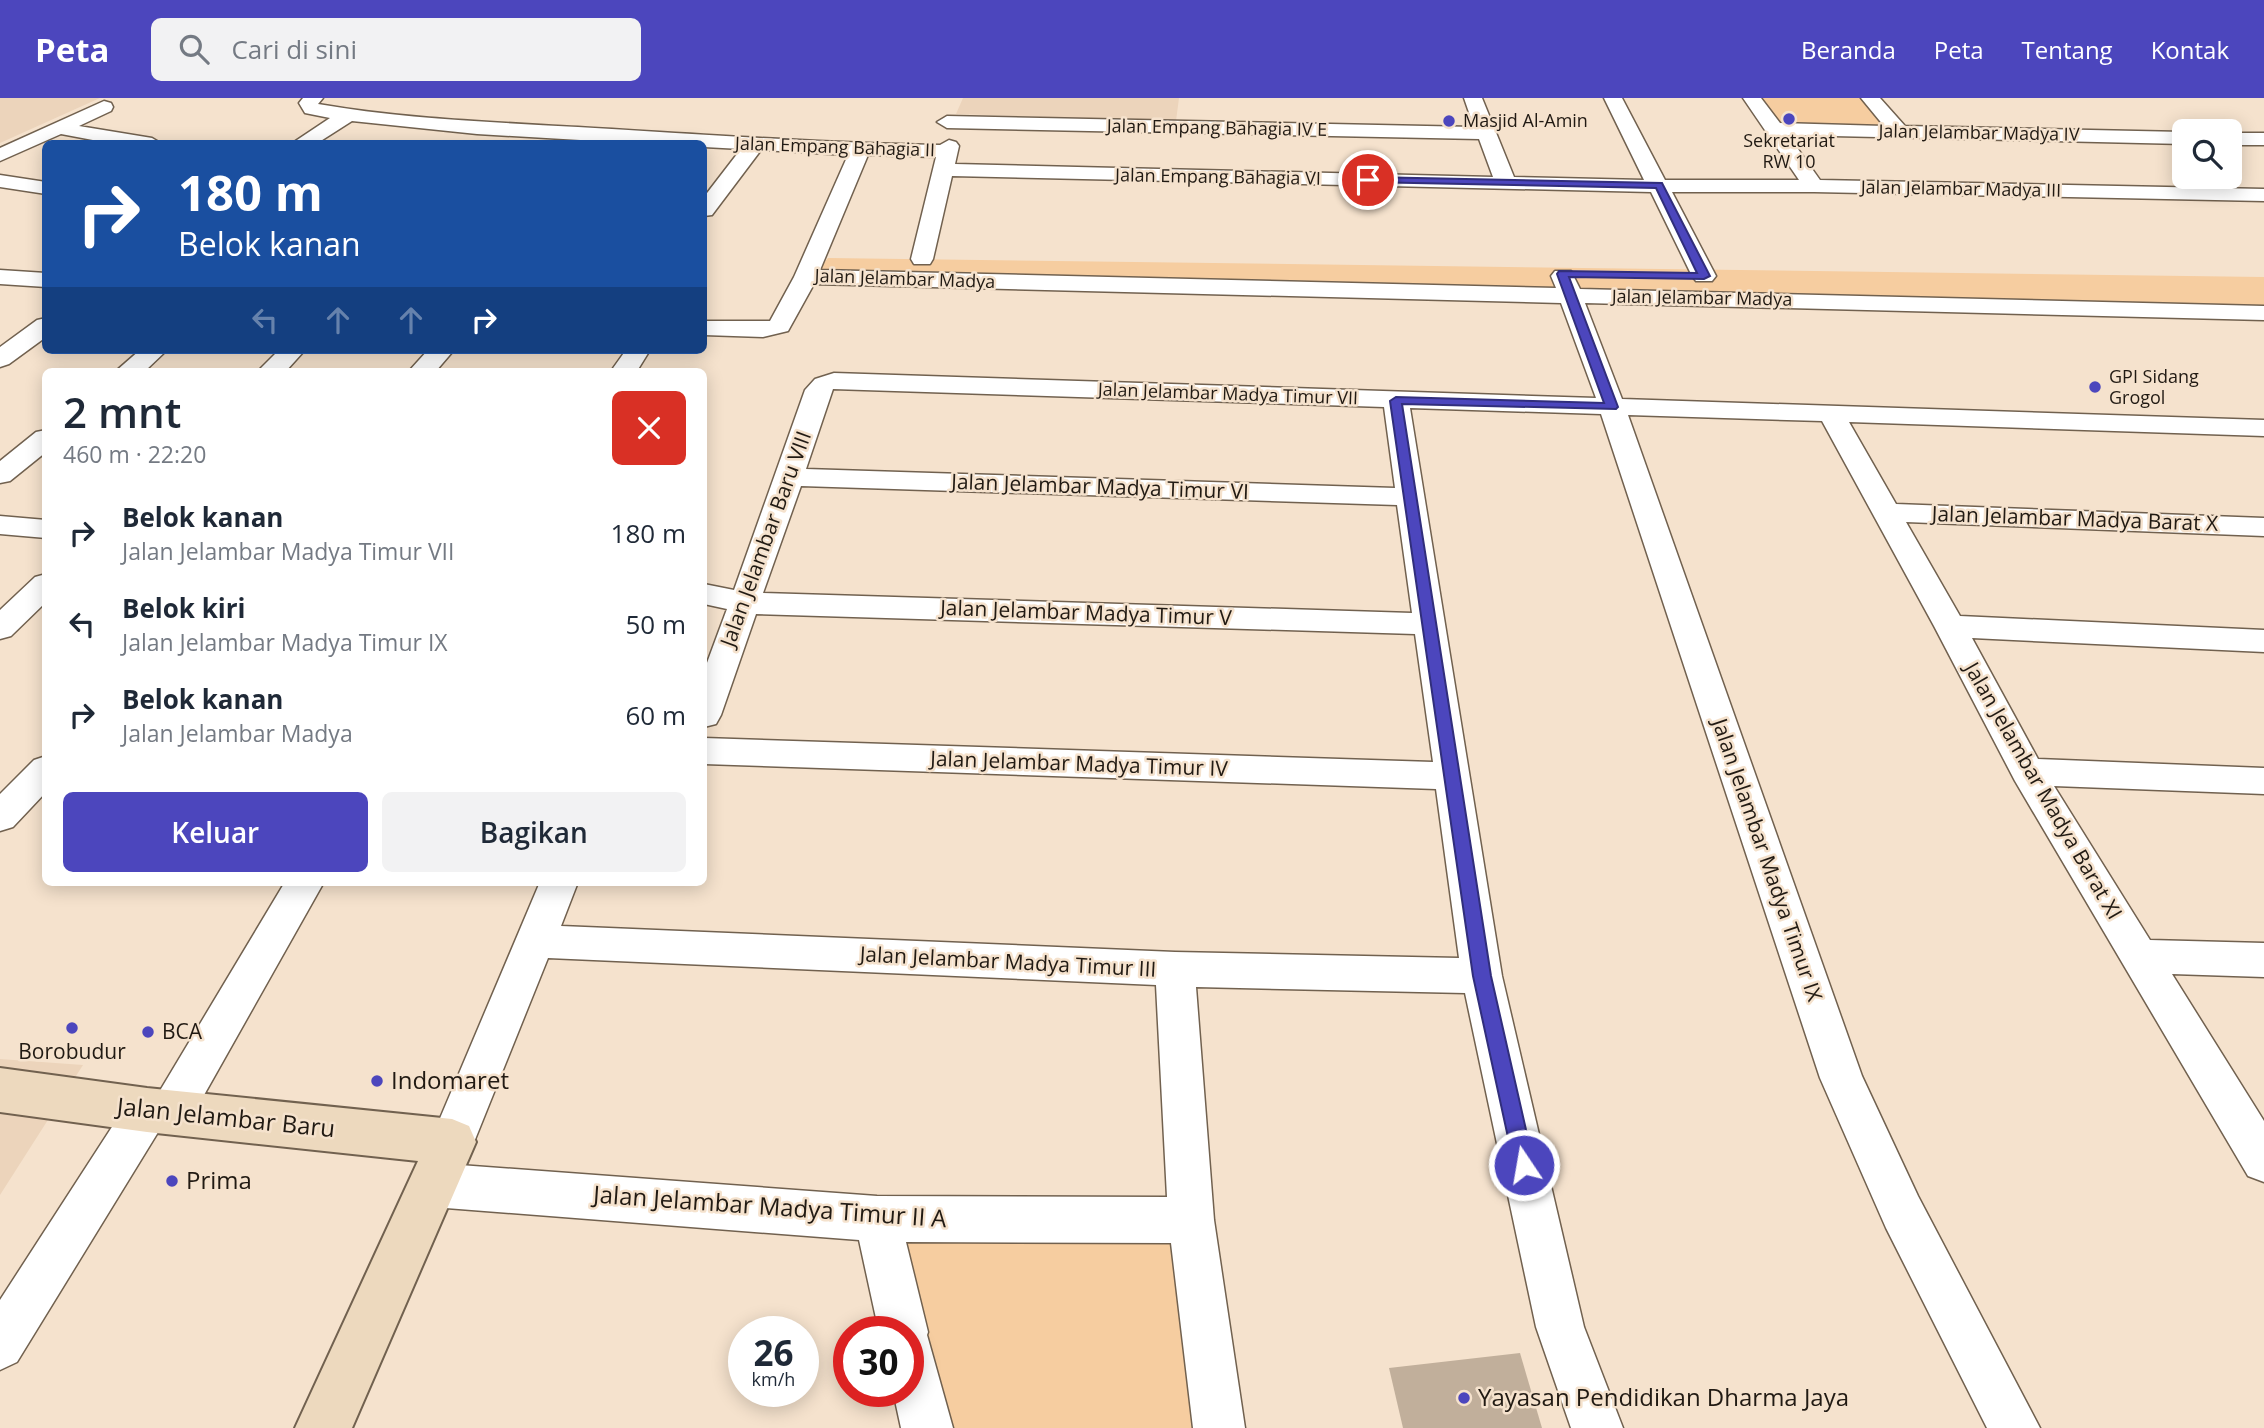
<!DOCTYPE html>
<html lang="id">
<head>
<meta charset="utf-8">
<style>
  :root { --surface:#fff; --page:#f2f2f3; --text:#1f2937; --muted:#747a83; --accent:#4c46bd }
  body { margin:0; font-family:"Open Sans",sans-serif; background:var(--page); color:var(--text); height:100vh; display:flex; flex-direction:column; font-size:26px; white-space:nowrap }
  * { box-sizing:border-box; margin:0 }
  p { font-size:23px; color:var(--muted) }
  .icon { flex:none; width:38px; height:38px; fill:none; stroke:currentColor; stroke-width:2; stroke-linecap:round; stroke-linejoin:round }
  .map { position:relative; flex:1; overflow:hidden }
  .details { position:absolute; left:42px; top:270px; width:665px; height:518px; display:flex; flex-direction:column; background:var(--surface); border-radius:10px; box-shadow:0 4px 18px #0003 }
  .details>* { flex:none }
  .top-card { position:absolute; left:42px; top:42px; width:665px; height:214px; border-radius:10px; box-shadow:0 4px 18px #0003; background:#1a4fa0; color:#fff; overflow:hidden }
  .tools { position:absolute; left:2172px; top:21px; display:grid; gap:14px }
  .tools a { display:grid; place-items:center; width:70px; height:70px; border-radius:10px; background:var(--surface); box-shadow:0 4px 18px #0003; font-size:35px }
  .speed { position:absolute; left:728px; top:1218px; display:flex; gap:14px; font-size:35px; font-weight:700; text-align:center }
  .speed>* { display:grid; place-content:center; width:91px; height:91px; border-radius:50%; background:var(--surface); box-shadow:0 4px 18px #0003; line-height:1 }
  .speed small { font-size:18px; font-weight:400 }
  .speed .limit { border:10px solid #d22; background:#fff; color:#111 }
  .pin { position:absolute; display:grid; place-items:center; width:60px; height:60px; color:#fff; margin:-30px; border:4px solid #fff; border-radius:50%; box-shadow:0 2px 7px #0007 }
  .me { position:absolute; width:77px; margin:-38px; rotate:348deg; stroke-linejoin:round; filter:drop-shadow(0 0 5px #0008) }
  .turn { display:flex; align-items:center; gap:24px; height:147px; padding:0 21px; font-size:32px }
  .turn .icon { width:91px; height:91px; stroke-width:2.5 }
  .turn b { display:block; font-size:49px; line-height:60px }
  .lanes { display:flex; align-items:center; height:66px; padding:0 21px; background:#0003; justify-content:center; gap:35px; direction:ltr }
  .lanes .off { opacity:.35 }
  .round { display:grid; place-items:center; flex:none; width:74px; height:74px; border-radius:10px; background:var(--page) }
  .headline { display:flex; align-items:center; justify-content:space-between; height:119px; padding:0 21px }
  h1 { font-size:42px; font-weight:600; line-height:52px }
  .primary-button { display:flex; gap:14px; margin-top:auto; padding:14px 21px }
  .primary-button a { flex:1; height:80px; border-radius:10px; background:var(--accent); color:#fff; font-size:28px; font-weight:600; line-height:80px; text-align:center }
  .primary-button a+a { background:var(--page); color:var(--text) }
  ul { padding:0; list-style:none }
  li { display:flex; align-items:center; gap:21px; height:91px; padding:0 21px }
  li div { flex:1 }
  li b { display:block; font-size:26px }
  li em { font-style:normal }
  header { display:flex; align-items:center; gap:42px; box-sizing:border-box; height:98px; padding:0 35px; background:var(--accent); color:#fff }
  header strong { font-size:33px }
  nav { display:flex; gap:38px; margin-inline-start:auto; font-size:24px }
  .search { width:490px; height:63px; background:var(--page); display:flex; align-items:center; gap:18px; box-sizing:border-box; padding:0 24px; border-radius:10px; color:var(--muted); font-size:26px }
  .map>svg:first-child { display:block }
  .built { fill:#ecd4bb }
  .green { fill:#f6cda0 }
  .building { fill:#c1af9b }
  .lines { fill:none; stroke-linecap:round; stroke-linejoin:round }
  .street-casing { stroke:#71614f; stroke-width:3 }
  .secondary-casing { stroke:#71614f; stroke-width:4 }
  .street { fill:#fff; fill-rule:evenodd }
  .secondary { fill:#edd9be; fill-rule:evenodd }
  .route { fill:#4c46bd; stroke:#312e7b; stroke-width:2 }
  .poi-dot { fill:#4c46bd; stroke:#f5e2cd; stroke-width:2.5 }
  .labels { text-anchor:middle; stroke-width:5; stroke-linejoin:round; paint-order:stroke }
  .far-poi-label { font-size:18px; fill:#211a13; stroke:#f5e2cd; text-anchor:start }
  .far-street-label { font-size:18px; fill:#211a13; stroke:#f5e2cd }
  .street-label { font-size:21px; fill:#211a13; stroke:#f5e2cd }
  .poi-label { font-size:21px; fill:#211a13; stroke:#f5e2cd; text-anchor:start }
  .near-poi-label { font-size:24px; fill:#211a13; stroke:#f5e2cd; text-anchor:start }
  .near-street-label { font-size:24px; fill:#211a13; stroke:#f5e2cd }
</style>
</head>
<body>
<header>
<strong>Peta</strong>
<div class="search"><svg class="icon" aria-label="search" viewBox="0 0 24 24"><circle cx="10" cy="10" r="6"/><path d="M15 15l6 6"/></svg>Cari di sini</div>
<nav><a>Beranda</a><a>Peta</a><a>Tentang</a><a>Kontak</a></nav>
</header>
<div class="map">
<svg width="2264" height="1330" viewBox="0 0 2264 1330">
  <rect width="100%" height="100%" fill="#f5e2cd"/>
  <!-- built -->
  <path class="built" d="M0 0H100L0 45Z
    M963 0H1179L1176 23 956 16Z
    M0 961 83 967 0 1097Z"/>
  <!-- green -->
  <path class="green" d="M1755 0H1863L1888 30 1777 28Z
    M828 160 2264 179V217L816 174Z
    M1170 1137 1201 1330H937L897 1139Z"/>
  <!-- building -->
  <path class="building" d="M1520 1255 1542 1330H1403L1389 1270Z"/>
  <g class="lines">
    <!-- street casing -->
    <g class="street-casing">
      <path id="street" d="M303 0H323L318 6C404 21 491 24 578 29 699 36 819 45 940 47L949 42 956 44 959 48 955 66 1493 79 1479 41 947 30 937 24 947 18 1474 29 1464 0H1482L1514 79 1644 82 1604 0H1622L1665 82H1799L1743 0H1761L1780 25 1884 28 1861 0H1880L1905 28 2184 34V46L1788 37 1820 82 2264 91V103L1814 94H1672L1716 178 1712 183H1696L1692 178 1651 94 952 78 933 161 930 166H914L911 161 936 59 868 57 820 172 1556 190 1551 178 1555 173H1571L1580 191 2264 208V222L1585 205 1622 301 2264 322V338L1849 324 1896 406 2264 420V438L1906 424 1960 518 2264 532V554L1972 540 2038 661 2264 670V696L2054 688 2150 842 2264 845V879L2172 876 2264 1023V1084L2248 1078 2015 683 1934 528 1822 323 1628 317 1862 978 1918 1098 2040 1330H1987L1886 1130 1820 980 1601 316 1410 310 1502 878 1584 1229 1623 1330H1571L1536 1229 1465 895 1196 889 1214 1122 1245 1330H1193L1171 1145 906 1144 928 1234 927 1237 953 1330H901L893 1293H908V1234H879L859 1142 433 1109 417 1102 410 1087 417 1072 433 1065 877 1098 1167 1099 1156 887 548 860 468 1059 452 1065 436 1059 430 1044 540 784H578L561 828 1175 854 1459 860 1436 691 704 666V640L1433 664 1415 536 756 516 721 617 716 626 704 629V573L727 511 704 506V486L734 492 805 292 815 281 834 275 1596 300 1561 205 814 186 788 233 763 239 704 237V223H770L794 179 848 57 761 52 712 117 704 118V99L741 51 704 49V46H648L477 36 352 23 316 46H291L330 20 305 15 299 5ZM833 291 1384 309 1395 390 806 371ZM801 388 1397 407 1412 515 763 495Z
        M104 3 111 5 113 9 111 13 79 28 152 40 162 46H114L61 36 0 63V50Z
        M2230 35H2264V47H2230Z
        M0 77 46 84V96L0 89Z
        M0 172 46 175V189L0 186Z
        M46 220V239L9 266 0 269V249L37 222Z
        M140 252H167L145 273H116Z
        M279 252H305L286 273H258Z
        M428 252H454L436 273H409Z
        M626 252H650L637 273H611Z
        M46 332V354L10 383 0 385V363L36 334Z
        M0 418 46 422V440L0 436Z
        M46 476V504L11 538 0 541V512L35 479Z
        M46 658V694L13 729 0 733V696L34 662Z
        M285 784H324L186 1029 171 1035 160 1031 17 1264 0 1272V1202L132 998 147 992 158 996Z"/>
    </g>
    <!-- secondary casing -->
    <g class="secondary-casing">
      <path id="secondary" d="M0 970 147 990 452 1021 469 1028 476 1044 352 1330H295L418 1063 147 1034 0 1014Z"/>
    </g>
    <!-- street -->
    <use href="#street" class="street"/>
    <!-- secondary -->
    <use href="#secondary" class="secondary"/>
  </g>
  <!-- route -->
  <path class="route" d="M1368 79 1662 85 1710 178 1704 181 1569 179 1618 309 1616 311 1402 306 1491 878 1534 1067 1531 1074 1524 1077 1517 1074 1514 1067 1473 878 1390 303 1396 299 1604 305 1557 176 1559 173 1697 175 1656 90 1365 84V80Z"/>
  <!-- markers -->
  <g class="poi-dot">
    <circle cx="1789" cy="21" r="7"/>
    <circle cx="1449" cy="23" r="7"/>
    <circle cx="2095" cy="289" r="7"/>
    <circle cx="72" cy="930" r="7"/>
    <circle cx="148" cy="934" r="7"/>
    <circle cx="377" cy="983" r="7"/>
    <circle cx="172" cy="1083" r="7"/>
    <circle cx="1464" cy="1300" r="7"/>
  </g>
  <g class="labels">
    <!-- far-poi labels -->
    <g class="far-poi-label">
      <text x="1463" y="29">Masjid Al-Amin</text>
      <text x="1789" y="49" text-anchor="middle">Sekretariat<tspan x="1789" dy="21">RW 10</tspan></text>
      <text x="2109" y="285">GPI Sidang<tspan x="2109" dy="21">Grogol</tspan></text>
    </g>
    <!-- far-street labels -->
    <g class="far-street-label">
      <text transform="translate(1217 30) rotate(1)" y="6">Jalan Empang Bahagia IV E</text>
      <text transform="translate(1979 35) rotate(1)" y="6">Jalan Jelambar Madya IV</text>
      <text transform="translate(835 49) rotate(2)" y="6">Jalan Empang Bahagia II</text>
      <text transform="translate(1218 79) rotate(1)" y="6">Jalan Empang Bahagia VI</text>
      <text transform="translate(1961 91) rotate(1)" y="6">Jalan Jelambar Madya III</text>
      <text transform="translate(905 181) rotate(2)" y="6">Jalan Jelambar Madya</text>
      <text transform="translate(1702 200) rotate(1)" y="6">Jalan Jelambar Madya</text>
      <text transform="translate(1228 296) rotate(2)" y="6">Jalan Jelambar Madya Timur VII</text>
    </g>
    <!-- street labels -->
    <g class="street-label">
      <text transform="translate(1100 389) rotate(2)" y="7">Jalan Jelambar Madya Timur VI</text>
      <text transform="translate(2075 421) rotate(2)" y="7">Jalan Jelambar Madya Barat X</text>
      <text transform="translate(766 441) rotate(-70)" y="7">Jalan Jelambar Baru VIII</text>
      <text transform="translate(1086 515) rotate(2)" y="7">Jalan Jelambar Madya Timur V</text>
      <text transform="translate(1079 666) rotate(2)" y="7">Jalan Jelambar Madya Timur IV</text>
      <text transform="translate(2043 693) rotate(60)" y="7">Jalan Jelambar Madya Barat XI</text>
      <text transform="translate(1767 762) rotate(71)" y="7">Jalan Jelambar Madya Timur IX</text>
      <text transform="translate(1008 864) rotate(3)" y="7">Jalan Jelambar Madya Timur III</text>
    </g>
    <!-- poi labels -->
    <g class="poi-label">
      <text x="162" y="941">BCA</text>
      <text x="72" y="961" text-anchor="middle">Borobudur</text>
    </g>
    <!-- near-poi labels -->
    <g class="near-poi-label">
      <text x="391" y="991">Indomaret</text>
      <text x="186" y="1091">Prima</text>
      <text x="1478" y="1308">Yayasan Pendidikan Dharma Jaya</text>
    </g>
    <!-- near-street labels -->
    <g class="near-street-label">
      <text transform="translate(226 1020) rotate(6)" y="8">Jalan Jelambar Baru</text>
      <text transform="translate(770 1109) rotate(4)" y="8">Jalan Jelambar Madya Timur II A</text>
    </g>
  </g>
</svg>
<div class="tools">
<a><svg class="icon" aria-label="search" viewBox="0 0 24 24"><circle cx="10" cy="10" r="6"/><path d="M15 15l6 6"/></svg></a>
</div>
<div class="speed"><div>26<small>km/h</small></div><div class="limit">30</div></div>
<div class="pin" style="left:1368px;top:82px;background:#d93025"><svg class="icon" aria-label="arrive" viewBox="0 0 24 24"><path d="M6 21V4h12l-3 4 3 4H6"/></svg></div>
<svg class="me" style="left:1524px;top:1067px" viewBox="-20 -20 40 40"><circle r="17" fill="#4c46bd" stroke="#fff" stroke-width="3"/><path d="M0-11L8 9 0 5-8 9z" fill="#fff"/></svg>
<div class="top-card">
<div class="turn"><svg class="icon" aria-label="right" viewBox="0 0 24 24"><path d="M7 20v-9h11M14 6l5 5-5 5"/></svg><div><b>180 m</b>Belok kanan</div></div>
<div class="lanes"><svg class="icon off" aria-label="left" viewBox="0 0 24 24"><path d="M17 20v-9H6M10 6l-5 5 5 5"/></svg><svg class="icon off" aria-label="ahead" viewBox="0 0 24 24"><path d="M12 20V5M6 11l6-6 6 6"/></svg><svg class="icon off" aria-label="ahead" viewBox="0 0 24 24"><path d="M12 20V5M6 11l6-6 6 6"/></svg><svg class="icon" aria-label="right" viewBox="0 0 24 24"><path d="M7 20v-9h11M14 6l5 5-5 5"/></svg></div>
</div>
<section class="details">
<div class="headline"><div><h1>2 mnt</h1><p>460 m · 22:20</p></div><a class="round" style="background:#d93025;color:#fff"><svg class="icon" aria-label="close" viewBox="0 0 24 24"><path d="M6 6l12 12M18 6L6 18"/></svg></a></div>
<ul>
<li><svg class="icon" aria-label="right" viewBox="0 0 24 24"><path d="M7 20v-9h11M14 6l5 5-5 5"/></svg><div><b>Belok kanan</b><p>Jalan Jelambar Madya Timur VII</p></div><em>180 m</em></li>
<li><svg class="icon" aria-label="left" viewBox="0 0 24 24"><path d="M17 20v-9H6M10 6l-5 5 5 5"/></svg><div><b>Belok kiri</b><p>Jalan Jelambar Madya Timur IX</p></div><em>50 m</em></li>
<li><svg class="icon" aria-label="right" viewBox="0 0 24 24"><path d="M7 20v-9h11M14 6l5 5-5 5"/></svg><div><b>Belok kanan</b><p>Jalan Jelambar Madya</p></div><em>60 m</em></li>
</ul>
<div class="primary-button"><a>Keluar</a><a>Bagikan</a></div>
</section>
</div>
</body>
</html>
